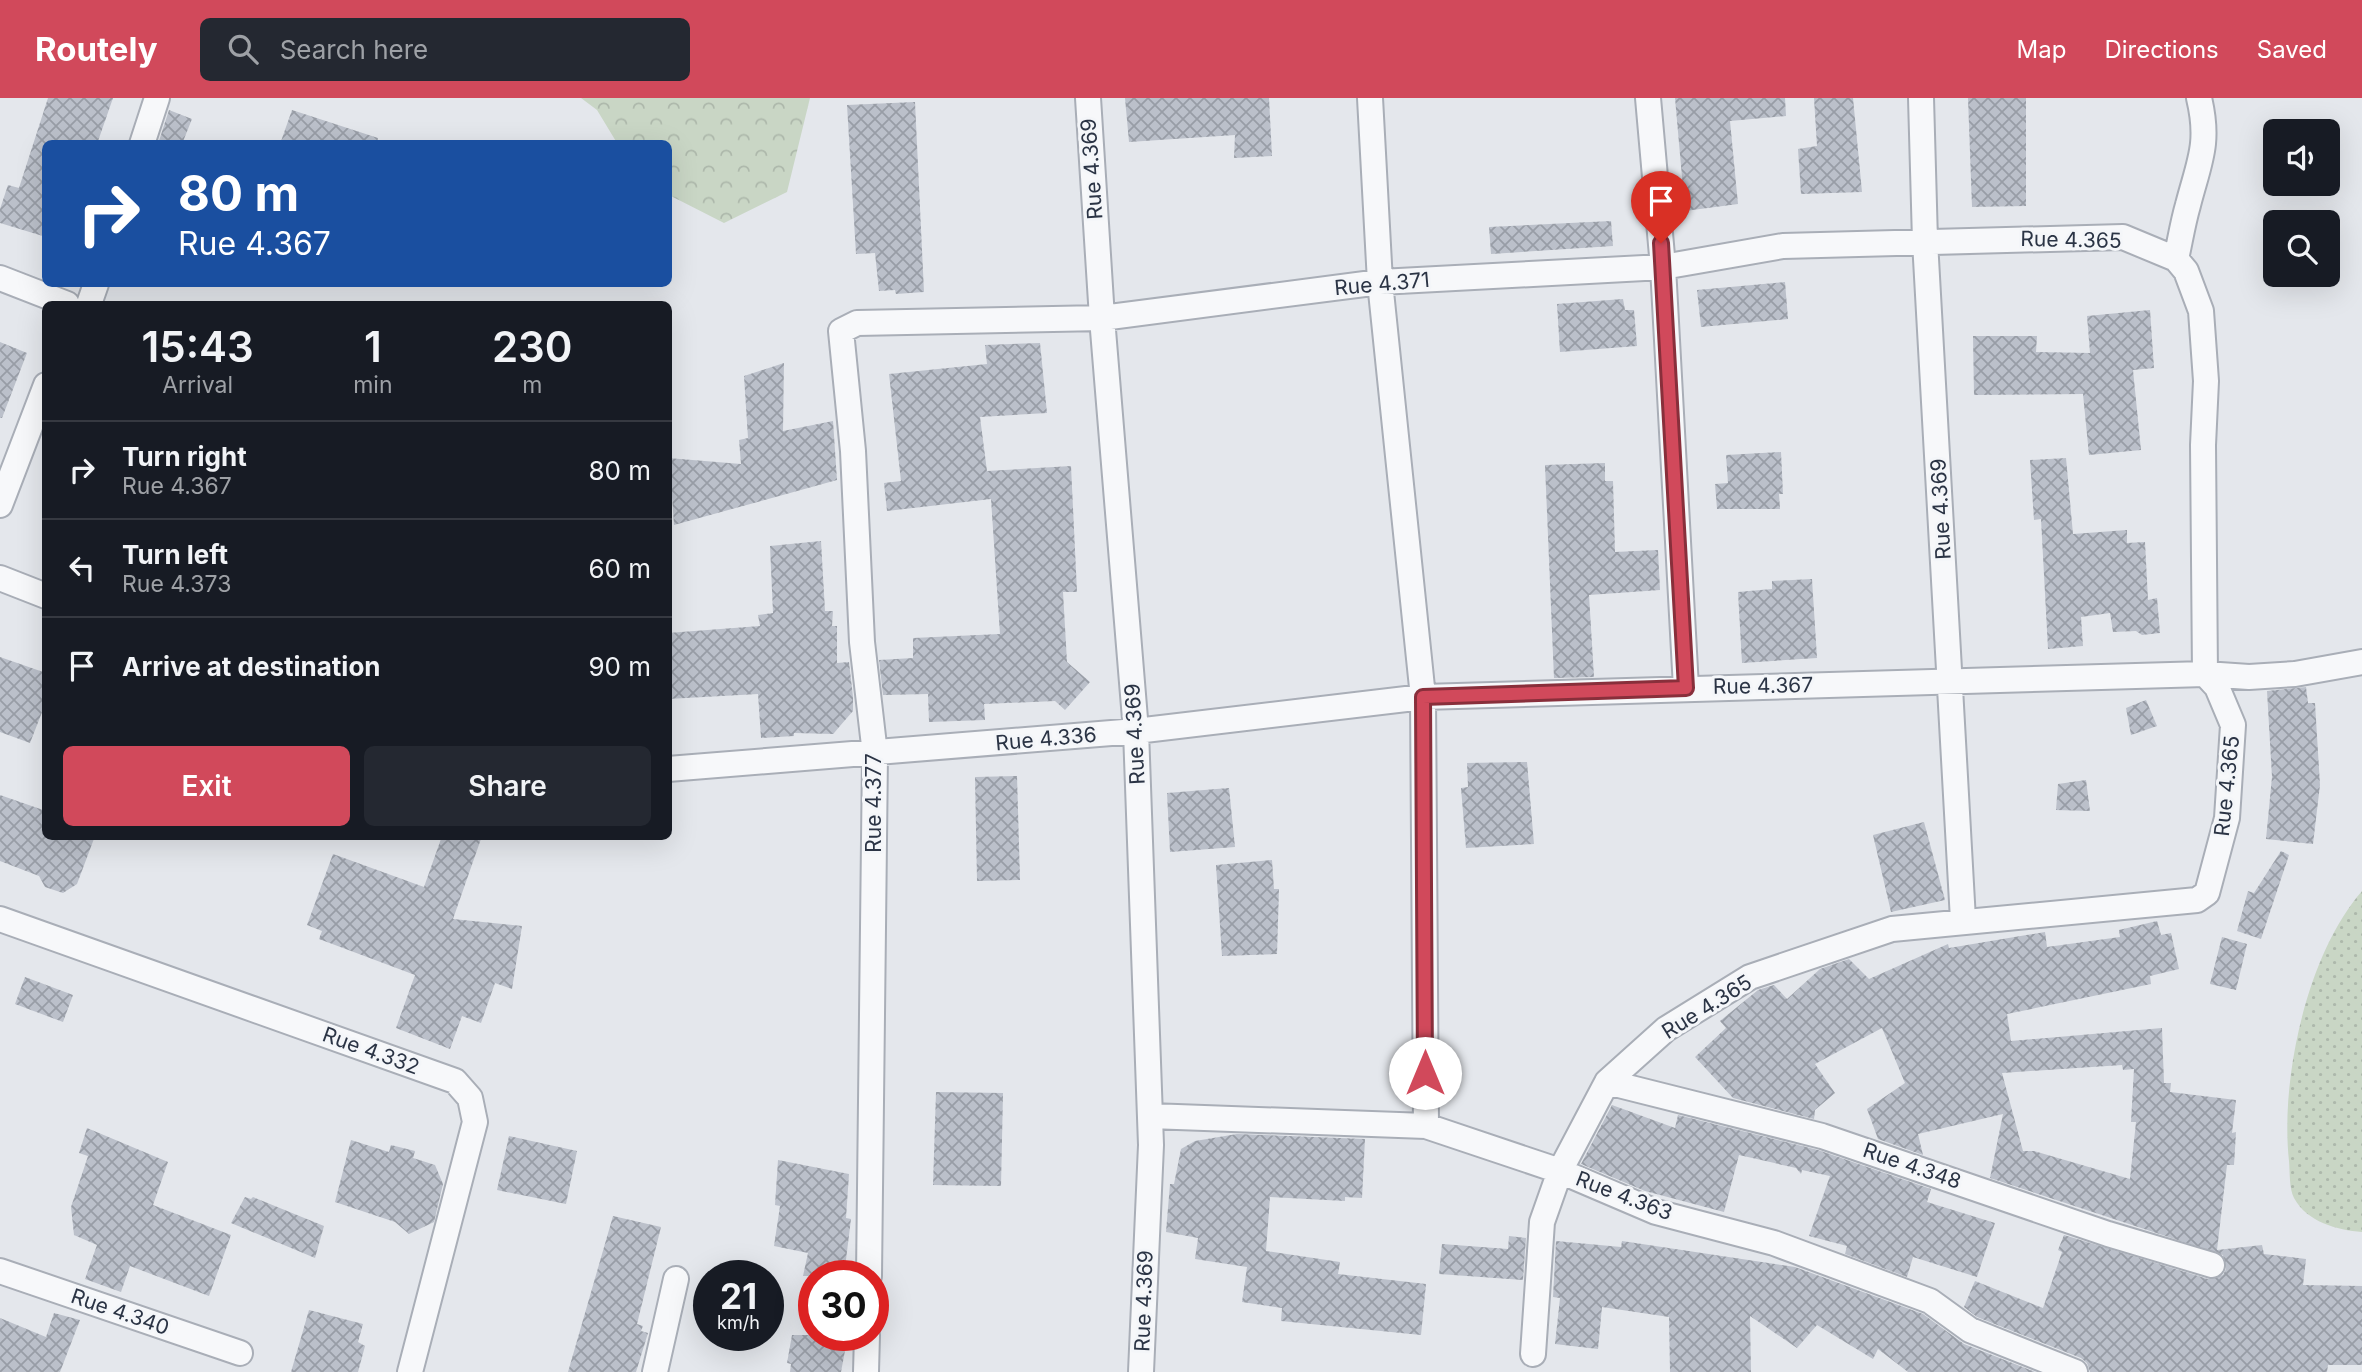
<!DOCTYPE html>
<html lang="en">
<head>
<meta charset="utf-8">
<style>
  :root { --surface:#171b24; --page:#242831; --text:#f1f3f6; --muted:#9ea1a6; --line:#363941; --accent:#d1495b }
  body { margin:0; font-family:Inter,sans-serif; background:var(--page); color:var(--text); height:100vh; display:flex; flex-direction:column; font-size:26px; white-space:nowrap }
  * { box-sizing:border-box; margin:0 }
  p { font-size:23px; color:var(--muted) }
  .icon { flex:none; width:38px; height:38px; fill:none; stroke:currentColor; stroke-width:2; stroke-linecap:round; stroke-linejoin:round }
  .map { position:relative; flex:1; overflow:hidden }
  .panel { position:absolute; left:42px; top:203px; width:630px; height:539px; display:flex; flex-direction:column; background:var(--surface); border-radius:10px; box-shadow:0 7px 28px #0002 }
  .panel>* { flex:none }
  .hud { position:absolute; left:42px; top:42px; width:630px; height:147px; border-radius:10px; box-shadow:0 7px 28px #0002; background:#1a4fa0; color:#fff; overflow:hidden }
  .tools { position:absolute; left:2263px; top:21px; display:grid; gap:14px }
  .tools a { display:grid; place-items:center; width:77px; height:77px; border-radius:10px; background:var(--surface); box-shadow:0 7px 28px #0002; font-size:35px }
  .speed { position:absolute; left:693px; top:1162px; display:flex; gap:14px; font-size:35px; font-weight:700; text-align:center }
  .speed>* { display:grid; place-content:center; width:91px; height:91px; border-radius:50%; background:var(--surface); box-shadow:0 7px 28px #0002; line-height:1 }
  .speed small { font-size:18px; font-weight:400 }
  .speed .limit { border:10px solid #d22; background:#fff; color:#111 }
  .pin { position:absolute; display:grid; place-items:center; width:60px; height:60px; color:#fff; margin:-72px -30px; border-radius:50% 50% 50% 0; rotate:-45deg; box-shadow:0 0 7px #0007 }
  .pin .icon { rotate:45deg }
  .me { position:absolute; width:77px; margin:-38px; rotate:0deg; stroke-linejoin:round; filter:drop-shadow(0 0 5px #0008) }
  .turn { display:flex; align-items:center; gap:24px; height:147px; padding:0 21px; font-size:32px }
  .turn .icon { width:91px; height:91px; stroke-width:2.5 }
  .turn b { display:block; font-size:49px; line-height:60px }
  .eta { display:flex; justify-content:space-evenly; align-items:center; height:119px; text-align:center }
  .eta b { font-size:42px; font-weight:600; line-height:49px }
  .button { display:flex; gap:14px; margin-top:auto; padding:14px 21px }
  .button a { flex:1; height:80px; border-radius:10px; background:var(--accent); color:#fff; font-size:28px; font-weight:600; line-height:80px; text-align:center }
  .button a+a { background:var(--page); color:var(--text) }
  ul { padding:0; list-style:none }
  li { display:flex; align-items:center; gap:21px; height:98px; padding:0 21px; border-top:2px solid var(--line) }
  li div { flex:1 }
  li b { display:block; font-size:26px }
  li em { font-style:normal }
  header { display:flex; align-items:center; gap:42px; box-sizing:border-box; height:98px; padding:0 35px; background:var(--accent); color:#fff }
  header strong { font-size:33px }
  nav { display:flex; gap:38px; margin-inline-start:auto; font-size:24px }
  .search { width:490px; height:63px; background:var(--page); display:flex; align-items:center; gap:18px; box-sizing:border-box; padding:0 24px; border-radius:10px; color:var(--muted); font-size:26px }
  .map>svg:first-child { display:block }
  .green { fill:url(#green-dots) }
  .forest { fill:url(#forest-crowns) }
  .building { fill:url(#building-cross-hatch); fill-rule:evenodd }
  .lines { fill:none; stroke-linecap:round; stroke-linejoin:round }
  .minor-casing { stroke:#a9aeb7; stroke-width:28 }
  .minor { stroke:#f7f8fa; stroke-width:24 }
  .route-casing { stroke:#882f3b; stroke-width:18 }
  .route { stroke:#d1495b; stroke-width:12 }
  .labels { text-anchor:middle; stroke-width:6; stroke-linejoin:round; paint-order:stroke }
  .street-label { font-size:21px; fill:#2b3445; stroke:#f4f6f9 }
</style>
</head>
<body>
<header>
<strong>Routely</strong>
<div class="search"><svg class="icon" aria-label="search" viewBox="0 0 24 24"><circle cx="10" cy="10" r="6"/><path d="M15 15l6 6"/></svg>Search here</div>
<nav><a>Map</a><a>Directions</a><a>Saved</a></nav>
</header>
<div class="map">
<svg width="2362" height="1274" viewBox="0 0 2362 1274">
  <defs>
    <pattern id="green-dots" width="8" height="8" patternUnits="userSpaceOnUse" patternTransform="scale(1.75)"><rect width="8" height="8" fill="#c9d6c5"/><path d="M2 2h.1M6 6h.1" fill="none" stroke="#adb8ab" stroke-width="1.8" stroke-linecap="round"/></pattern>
    <pattern id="forest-crowns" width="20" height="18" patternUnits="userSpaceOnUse" patternTransform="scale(1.75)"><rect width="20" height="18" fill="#c9d6c5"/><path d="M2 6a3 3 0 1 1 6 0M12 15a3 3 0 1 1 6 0" fill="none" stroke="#adb8ab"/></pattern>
    <pattern id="building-cross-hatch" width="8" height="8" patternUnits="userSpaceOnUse" patternTransform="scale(1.75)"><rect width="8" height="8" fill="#bbc0ca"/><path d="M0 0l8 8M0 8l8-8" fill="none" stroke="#989da6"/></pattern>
  </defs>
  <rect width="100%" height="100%" fill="#e4e7ec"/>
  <!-- green -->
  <path class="green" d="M2362 793V1134C2337 1132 2307 1124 2294 1100 2289 1091 2290 1074 2289 1063 2280 981 2307 856 2362 793Z"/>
  <!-- forest -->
  <path class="forest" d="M581 0H810L787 94 724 125 669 97 668 46 617 45 597 12Z"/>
  <!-- building -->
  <path class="building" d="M48 0H113L97 46H46V139L0 125V111L8 87 19 90Z
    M1125 0H1269L1272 58 1234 60 1235 37 1129 44Z
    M1675 0H1785L1786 18 1730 23 1738 106 1685 113Z
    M1814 0H1853L1862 94 1801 96 1798 51 1817 48Z
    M1968 0H2026V108L1972 109Z
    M915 4 924 194 896 196 895 192 879 193 875 155 856 156 847 7Z
    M169 12 192 21 182 46H158Z
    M292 12 378 40 377 46H280Z
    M1611 123 1613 148 1491 156 1489 129Z
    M1785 184 1788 221 1701 229 1697 192Z
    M1623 201 1625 212H1634L1637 248 1560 254 1557 206Z
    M2150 212 2154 270 2133 272 2141 352 2089 357 2083 296 1974 297 1973 238H2037L2036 254 2090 255 2087 218Z
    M0 244 27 255 2 320H0Z
    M1040 245 1047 315 980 319 987 373 1071 368 1077 494H1063L1067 564 1090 584 1065 612 1055 603 984 606 985 622 929 624 928 596 883 597 879 562 913 560V540L1000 536 991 401 887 413 884 385 901 383 889 276 987 266 985 247Z
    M784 265 783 333 833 323 837 382 674 427 672 399H668V360L741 366 739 342 748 340 744 278Z
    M1781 354 1783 396H1779L1780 411H1717L1715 386 1728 385 1726 357Z
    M2066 360 2073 436 2127 432V445L2145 444 2148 502 2157 500 2160 535 2142 537 2136 533 2113 534 2110 515 2081 519 2083 548 2048 551 2041 421 2034 422 2030 362Z
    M1605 365V383H1613L1615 454 1658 452 1660 492 1589 497 1594 579 1554 580 1545 367Z
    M821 443 825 513H833L832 528H837V565L849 564 853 599V613L833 636 794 635V638L761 640 758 596 668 601V535L760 528 758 517 773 515 770 448Z
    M1812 481 1817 560 1742 565 1738 494 1772 491V483Z
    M0 559 46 575V604L30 645 0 634Z
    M2306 589 2308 605H2315L2320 687 2313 746 2266 741 2272 679 2267 593Z
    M2146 602 2157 628 2131 637 2126 610Z
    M1527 664 1534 746 1466 750 1461 690 1468 689 1467 665Z
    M1017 678 1020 782 977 783 975 679Z
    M2086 682 2090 713 2056 712 2058 686Z
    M1229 690 1235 749 1170 754 1167 695Z
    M0 697 46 713V738H95L77 786 63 795 45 789 39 778 0 763Z
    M1924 724 1945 802 1891 814 1873 737Z
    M442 738H482L453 821 522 828 512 891 495 885 481 925 462 918 450 951 396 930 415 877 319 841 322 833 307 827 333 756 424 789Z
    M2281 753 2289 757 2261 841 2237 833 2248 793 2254 795Z
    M1272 762 1274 791H1279L1277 856 1222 858 1216 767Z
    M2157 823 2161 837 2171 835 2179 871 2150 878 2151 886 2007 916 2011 943 2162 930 2164 985H2171L2170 994 2236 1002 2232 1035 2236 1034 2234 1067H2227L2217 1152 2262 1147 2264 1156 2306 1161 2303 1187 2362 1188V1267H2328L2327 1274H2090L2087 1265 2081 1260 1977 1219 1964 1209 1975 1183 2043 1210 2062 1154 2058 1152 2064 1137 2208 1181 2223 1177 2226 1171 2223 1157 1990 1080 2003 1016 1918 1036 1923 1057 1878 1041 1867 1011 1905 985 1882 930 1815 966 1835 995 1815 1012 1814 1021 1733 1000 1695 959 1726 930 1720 923 1758 892 1774 887 1787 901 1820 871 1849 861 1869 881 1948 846 1949 850 2045 834 2047 849 2120 839 2119 832ZM2122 967 2123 972 2134 971 2131 1024H2136L2130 1081 2034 1053H2023L2002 975Z
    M2222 839 2247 846 2236 892 2210 886Z
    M25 879 73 897 63 924 15 906Z
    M936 994 1003 995 1001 1088 933 1087Z
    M1612 1007 1675 1030 1678 1017 1818 1052 1931 1091 1927 1104 1995 1125 1977 1179 1913 1159 1907 1179 1845 1156 1847 1148 1809 1138 1830 1078 1802 1072 1801 1076 1796 1070 1739 1057 1724 1114 1645 1093 1581 1066Z
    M87 1030 168 1064 153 1107 231 1137 209 1198 130 1168 121 1194 85 1181 97 1147 74 1137 71 1109 88 1058 79 1055Z
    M1237 1036 1365 1041 1362 1100 1345 1099V1103L1270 1099 1266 1153 1340 1164 1338 1176 1426 1186 1421 1237 1281 1223 1282 1210 1242 1204 1247 1169 1195 1161 1198 1140 1166 1134 1170 1086H1174L1181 1051 1195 1043Z
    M509 1038 577 1053 566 1106 497 1092Z
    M351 1042 389 1054 391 1047 415 1053 413 1060 435 1067 443 1086 434 1124 409 1136 395 1124 335 1104Z
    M778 1062 849 1076 846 1120 851 1121 844 1178H803L808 1155 774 1148 780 1108 775 1107Z
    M245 1099 251 1101 253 1099 324 1128 315 1160 231 1125Z
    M613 1118 661 1129 637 1226 643 1228 641 1233 648 1235 636 1274H568Z
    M1509 1138 1526 1140 1523 1182 1439 1176 1442 1146 1508 1151Z
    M1556 1143 1621 1149 1622 1143 1795 1169 1923 1216 1964 1246 2035 1274H1908L1878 1251 1873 1261 1817 1227 1797 1250 1750 1218 1751 1274H1670L1669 1219 1602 1209 1598 1251 1555 1246 1560 1200 1553 1199Z
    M309 1212 363 1226 358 1244 365 1248 358 1274H291Z
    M54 1215 80 1222 60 1274H0V1220L46 1239Z
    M792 1237H848L841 1274H790L791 1266 787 1265Z"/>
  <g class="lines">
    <!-- minor casing -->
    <g class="minor-casing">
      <path id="minor" d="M1088 0 1102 220 1136 633 1151 1047 1141 1274
        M1648 0 1663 169 1686 590
        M1921 0 1925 143 1963 822
        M142 46 157 0
        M2176 161C2180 143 2183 124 2188 107 2199 64 2210 46 2199 0
        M0 180 67 206
        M89 206 96 186
        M0 407 46 287
        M0 480 46 498
        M668 671 1136 633 1423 599 1380 184 1370 0
        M0 821 455 983 470 1000 475 1024 410 1274
        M1607 984 1822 1038 2108 1136 2212 1167
        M1150 1018 1426 1028 1560 1073 1656 1114 1774 1145 1930 1203 1970 1232 2075 1274
        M1426 1028 1423 599 2205 576 2249 579 2295 576 2362 564
        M0 1173 240 1255
        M869 1178 875 656 862 544 853 353 841 233 857 225 1102 220 1380 184 1663 169 1783 148 2123 139 2176 161 2186 173 2201 213 2206 283 2203 347 2205 576 2217 589 2233 627 2227 720 2207 795 2197 802 1892 831 1750 879 1666 931 1607 984 1560 1073 1542 1124 1533 1256
        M655 1274 676 1181
        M866 1274 867 1237"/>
    </g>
    <!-- minor -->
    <use href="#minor" class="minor"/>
  </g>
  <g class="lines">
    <!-- route casing -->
    <g class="route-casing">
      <path id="route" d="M1425 975 1423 599 1686 590 1661 145"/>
    </g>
    <!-- route -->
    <use href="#route" class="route"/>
  </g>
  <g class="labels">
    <!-- street labels -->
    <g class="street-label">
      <text transform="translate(1092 71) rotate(-94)" y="7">Rue 4.369</text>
      <text transform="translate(2071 142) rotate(1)" y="7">Rue 4.365</text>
      <text transform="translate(1382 186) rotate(-5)" y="7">Rue 4.371</text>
      <text transform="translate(1941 411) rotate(-93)" y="7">Rue 4.369</text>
      <text transform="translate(1763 588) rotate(-1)" y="7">Rue 4.367</text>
      <text transform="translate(1135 636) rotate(-93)" y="7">Rue 4.369</text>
      <text transform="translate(1046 641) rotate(-5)" y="7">Rue 4.336</text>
      <text transform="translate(2227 688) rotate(-84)" y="7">Rue 4.365</text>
      <text transform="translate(874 705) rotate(-90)" y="7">Rue 4.377</text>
      <text transform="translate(1707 909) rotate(-32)" y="7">Rue 4.365</text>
      <text transform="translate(371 953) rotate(20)" y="7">Rue 4.332</text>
      <text transform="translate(1912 1068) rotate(19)" y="7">Rue 4.348</text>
      <text transform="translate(1624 1098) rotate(21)" y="7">Rue 4.363</text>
      <text transform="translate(1144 1203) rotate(-88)" y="7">Rue 4.369</text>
      <text transform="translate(120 1214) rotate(19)" y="7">Rue 4.340</text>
    </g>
  </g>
</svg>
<div class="tools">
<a><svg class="icon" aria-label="sound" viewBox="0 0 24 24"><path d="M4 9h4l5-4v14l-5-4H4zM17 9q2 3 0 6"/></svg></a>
<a><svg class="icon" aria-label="search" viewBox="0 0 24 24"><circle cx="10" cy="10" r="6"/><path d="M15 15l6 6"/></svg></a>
</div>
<div class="speed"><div>21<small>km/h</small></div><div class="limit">30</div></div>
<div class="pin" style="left:1661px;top:145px;background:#d93025"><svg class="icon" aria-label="arrive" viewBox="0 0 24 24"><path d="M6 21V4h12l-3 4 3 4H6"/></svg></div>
<svg class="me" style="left:1425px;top:975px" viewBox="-20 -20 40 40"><circle r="19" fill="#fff"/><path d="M0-13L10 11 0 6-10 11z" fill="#d1495b"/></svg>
<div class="hud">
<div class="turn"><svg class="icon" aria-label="right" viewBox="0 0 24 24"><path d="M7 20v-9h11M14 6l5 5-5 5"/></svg><div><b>80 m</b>Rue 4.367</div></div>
</div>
<section class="panel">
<div class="eta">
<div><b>15:43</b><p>Arrival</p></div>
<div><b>1</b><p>min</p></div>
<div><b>230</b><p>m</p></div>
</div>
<ul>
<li><svg class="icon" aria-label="right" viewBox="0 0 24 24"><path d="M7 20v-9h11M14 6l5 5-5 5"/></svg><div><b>Turn right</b><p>Rue 4.367</p></div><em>80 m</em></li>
<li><svg class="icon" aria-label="left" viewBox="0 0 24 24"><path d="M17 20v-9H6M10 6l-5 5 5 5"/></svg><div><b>Turn left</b><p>Rue 4.373</p></div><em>60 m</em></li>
<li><svg class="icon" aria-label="arrive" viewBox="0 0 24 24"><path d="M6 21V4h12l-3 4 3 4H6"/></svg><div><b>Arrive at destination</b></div><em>90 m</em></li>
</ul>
<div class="button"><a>Exit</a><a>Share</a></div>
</section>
</div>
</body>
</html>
